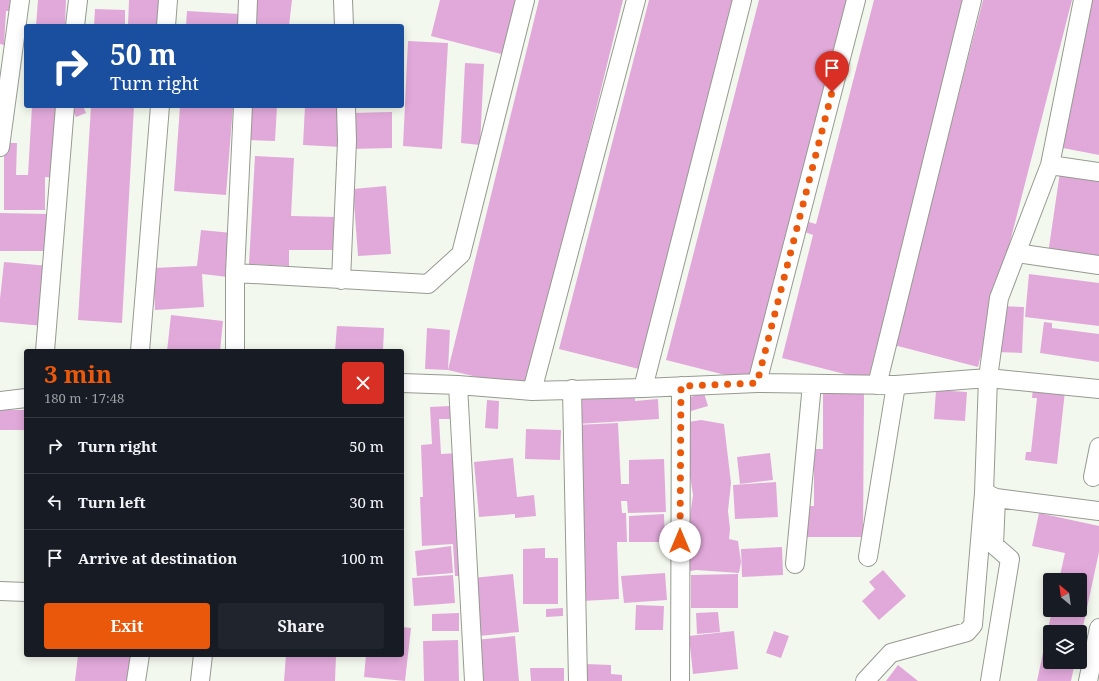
<!DOCTYPE html>
<html lang="en">
<head>
<meta charset="utf-8">
<style>
  :root { --surface:#171b24; --page:#20242c; --text:#f1f3f6; --muted:#9ea1a6; --line:#363941; --accent:#ea580c }
  body { margin:0; font-family:"Noto Serif",serif; background:var(--page); color:var(--text); height:100vh; display:flex; flex-direction:column; font-size:15px; white-space:nowrap }
  * { box-sizing:border-box; margin:0 }
  p { font-size:13px; color:var(--muted) }
  .icon { flex:none; width:22px; height:22px; fill:none; stroke:currentColor; stroke-width:2; stroke-linecap:round; stroke-linejoin:round }
  .map { position:relative; flex:1; overflow:hidden }
  .sheet { position:absolute; left:24px; top:349px; width:380px; height:308px; display:flex; flex-direction:column; background:var(--surface); border-radius:4px; box-shadow:0 2px 10px #0003 }
  .sheet>* { flex:none }
  .guide { position:absolute; left:24px; top:24px; width:380px; height:84px; border-radius:4px; box-shadow:0 2px 10px #0003; background:#1a4fa0; color:#fff; overflow:hidden }
  .needle { width:26px; rotate:331deg }
  .tools { position:absolute; left:1043px; top:573px; display:grid; gap:8px }
  .tools a { display:grid; place-items:center; width:44px; height:44px; border-radius:4px; background:var(--surface); box-shadow:0 2px 10px #0003; font-size:20px }
  .pin { position:absolute; display:grid; place-items:center; width:34px; height:34px; color:#fff; margin:-41px -17px; border-radius:50% 50% 50% 0; rotate:-45deg; box-shadow:0 0 4px #0007 }
  .pin .icon { rotate:45deg }
  .me { position:absolute; width:44px; margin:-22px; rotate:0deg; stroke-linejoin:round; filter:drop-shadow(0 0 3px #0008) }
  .turn { display:flex; align-items:center; gap:14px; height:84px; padding:0 20px; font-size:18px }
  .turn .icon { width:52px; height:52px; stroke-width:2.5 }
  .turn b { display:block; font-size:28px; line-height:34px }
  .round { display:grid; place-items:center; flex:none; width:42px; height:42px; border-radius:4px; background:var(--page) }
  .summary { display:flex; align-items:center; justify-content:space-between; height:68px; padding:0 20px }
  h1 { font-size:24px; font-weight:700; line-height:30px; color:var(--accent) }
  .action { display:flex; gap:8px; margin-top:auto; padding:8px 20px }
  .action a { flex:1; height:46px; border-radius:4px; background:var(--accent); color:#fff; font-size:16px; font-weight:700; line-height:46px; text-align:center }
  .action a+a { background:var(--page); color:var(--text) }
  ul { padding:0; list-style:none }
  li { display:flex; align-items:center; gap:12px; height:56px; padding:0 20px; border-top:1px solid var(--line) }
  li div { flex:1 }
  li b { display:block; font-size:15px }
  li em { font-style:normal }
  .map>svg:first-child { display:block }
  .building { fill:#e1a9da }
  .lines { fill:none; stroke-linecap:round; stroke-linejoin:round }
  .street-casing { stroke:#969a91; stroke-width:20 }
  .street { stroke:#fff; stroke-width:18 }
  .route { stroke:#ea580c; stroke-width:7; stroke-dasharray:0 12.6 }
</style>
</head>
<body>
<div class="map">
<svg width="1099" height="681" viewBox="0 0 1099 681">
  <rect width="100%" height="100%" fill="#f3f8ee"/>
  <!-- building -->
  <path class="building" d="M0 0H10L9 11H6L4 45 0 44Z
    M38 0H66L65 26H36Z
    M129 0H163L161 26H128Z
    M256 0H292L289 26H253Z
    M440 0H519L505 55 431 36Z
    M539 0H623L527 389 448 370 425 369 427 328 450 330 448 370Z
    M649 0H734L639 369 559 349Z
    M759 0H847L749 381 666 360Z
    M874 0H966L868 380 782 358 813 235 802 231 805 221 816 224Z
    M983 0H1072L978 367 894 345Z
    M1092 0H1099V155L1063 148Z
    M95 9 125 10V26H94Z
    M187 11 240 14 239 26H186Z
    M408 41 448 43 442 149 403 146Z
    M465 63 484 64 480 145 461 143Z
    M32 106H60L56 178 45 177V210H4V143H17L16 175H28Z
    M71 106H83L86 113 76 117Z
    M91 106H134L122 323 78 320Z
    M180 106H233L226 195 174 191Z
    M246 106H277L275 141 245 140Z
    M305 106H344L341 147 303 145Z
    M392 112V148L350 149 349 113Z
    M255 156 294 158 291 216 337 217V250H289V266L249 264Z
    M1060 172 1099 178V262L1048 254Z
    M386 186 391 254 358 256 353 189Z
    M0 213 48 214 47 251H0Z
    M201 230 232 233 228 277 202 274 204 307 155 310 153 268 197 266Z
    M4 262 49 266 43 326 0 322V299Z
    M1029 274 1099 283V326L1025 317Z
    M999 306 1024 307 1022 353 996 352Z
    M171 315 223 321 220 351H167Z
    M1044 322 1052 323V328L1099 334V362L1040 353Z
    M337 326 384 328 383 351H335Z
    M1033 387 1065 391 1057 464 1025 460 1026 452H1031L1037 398H1032Z
    M936 390 967 392 965 421 934 419Z
    M823 392 864 393 863 537H805L806 506H814V449H823Z
    M704 393 708 406 691 411 687 398Z
    M635 395V401L658 399 659 419 577 424 575 399Z
    M487 400 499 401 498 429 485 428Z
    M450 406V419H439L441 454 460 453 465 576H455L453 544 422 546 420 497H423L421 445 432 444 430 407Z
    M0 410H26V430H0Z
    M701 420 724 424 731 483 728 511 730 529 729 539 738 541 741 562 739 573 696 570 685 572V548L693 495 682 423Z
    M618 423 621 484H629V460L664 459 666 512 628 513 627 501H621L622 513H626L627 542H617L619 599 582 601 575 425Z
    M526 429 561 430 560 460 525 459Z
    M770 453 773 480 740 484 737 457Z
    M513 458 517 497 534 495 536 516 515 518V514L479 517 474 462Z
    M776 482 778 517 735 519 733 485Z
    M1039 513 1099 526V552L1081 636 1080 632H1050V662H1075L1071 681H1037L1052 610H1080V580H1059L1065 553 1032 546Z
    M664 514 665 542H629V516Z
    M451 546 453 573 417 576 415 551Z
    M782 547 783 575 742 577 741 549Z
    M545 548V558H558V604H523V549Z
    M883 570 906 596 879 620 862 601 875 589 869 582Z
    M665 573 667 600 624 603 621 576Z
    M513 574 519 632 479 636 473 578Z
    M738 574V608H691V575Z
    M453 575 455 603 414 606 412 578Z
    M636 605 664 606 663 630H635Z
    M563 608V616L546 617V609Z
    M718 612 720 632 697 634 696 613Z
    M459 613V631H432V614Z
    M402 627 411 628 405 681 364 677 366 655H402Z
    M734 631 738 669 693 674 689 636Z
    M774 631 789 636 781 658 766 653Z
    M515 636 519 681H480L476 640Z
    M458 640 459 681H424L423 641Z
    M78 655H130L127 681H75Z
    M286 655 336 656 335 681H284Z
    M586 664 611 665V674L622 675V681H586Z
    M898 665 918 681H886Z
    M530 668H564V681H531Z"/>
  <g class="lines">
    <!-- street casing -->
    <g class="street-casing">
      <path id="street" d="M343 0 344 26
        M75 26 78 0
        M166 26 168 0
        M247 26 248 0
        M0 147 20 0
        M1050 165 1099 172
        M1016 253 1099 265
        M235 273 243 106
        M341 280 347 141 346 106
        M45 351 65 106
        M140 351 160 106
        M235 351V273L428 284 461 254 525 0
        M402 383 458 385 532 391 643 388 757 383 896 385 988 378 1099 389
        M757 383 856 0
        M458 385 474 681
        M877 385 972 0
        M643 388 742 0
        M572 389 578 681
        M532 391 636 0
        M0 401 26 398
        M1093 477 1099 447
        M985 493 996 498 1099 511
        M868 557 896 385
        M795 564 812 384
        M0 591 26 592
        M136 681 140 655
        M200 681 203 655
        M680 681 681 386
        M865 681 891 653 967 632 973 625 984 493 988 378 999 298 1050 165 1083 0
        M990 681 1010 559 994 545 996 498
        M1088 681 1099 628"/>
    </g>
    <!-- street -->
    <use href="#street" class="street"/>
  </g>
  <g class="lines">
    <!-- route -->
    <path class="route" d="M680 541 681 386 757 383 832 92"/>
  </g>
</svg>
<div class="tools">
<a><svg class="needle" viewBox="-14 -14 28 28"><path d="M0-13l5 13h-10z" fill="#e53935"/><path d="M0 13l5-13h-10z" fill="#9ea1a6"/></svg></a>
<a><svg class="icon" aria-label="layers" viewBox="0 0 24 24"><path d="M12 4l9 5-9 5-9-5zM3 14l9 5 9-5"/></svg></a>
</div>
<div class="pin" style="left:832px;top:92px;background:#d93025"><svg class="icon" aria-label="arrive" viewBox="0 0 24 24"><path d="M6 21V4h12l-3 4 3 4H6"/></svg></div>
<svg class="me" style="left:680px;top:541px" viewBox="-20 -20 40 40"><circle r="19" fill="#fff"/><path d="M0-13L10 11 0 6-10 11z" fill="#ea580c"/></svg>
<div class="guide">
<div class="turn"><svg class="icon" aria-label="right" viewBox="0 0 24 24"><path d="M7 20v-9h11M14 6l5 5-5 5"/></svg><div><b>50 m</b>Turn right</div></div>
</div>
<section class="sheet">
<div class="summary"><div><h1>3 min</h1><p>180 m · 17:48</p></div><a class="round" style="background:#d93025;color:#fff"><svg class="icon" aria-label="close" viewBox="0 0 24 24"><path d="M6 6l12 12M18 6L6 18"/></svg></a></div>
<ul>
<li><svg class="icon" aria-label="right" viewBox="0 0 24 24"><path d="M7 20v-9h11M14 6l5 5-5 5"/></svg><div><b>Turn right</b></div><em>50 m</em></li>
<li><svg class="icon" aria-label="left" viewBox="0 0 24 24"><path d="M17 20v-9H6M10 6l-5 5 5 5"/></svg><div><b>Turn left</b></div><em>30 m</em></li>
<li><svg class="icon" aria-label="arrive" viewBox="0 0 24 24"><path d="M6 21V4h12l-3 4 3 4H6"/></svg><div><b>Arrive at destination</b></div><em>100 m</em></li>
</ul>
<div class="action"><a>Exit</a><a>Share</a></div>
</section>
</div>
</body>
</html>
